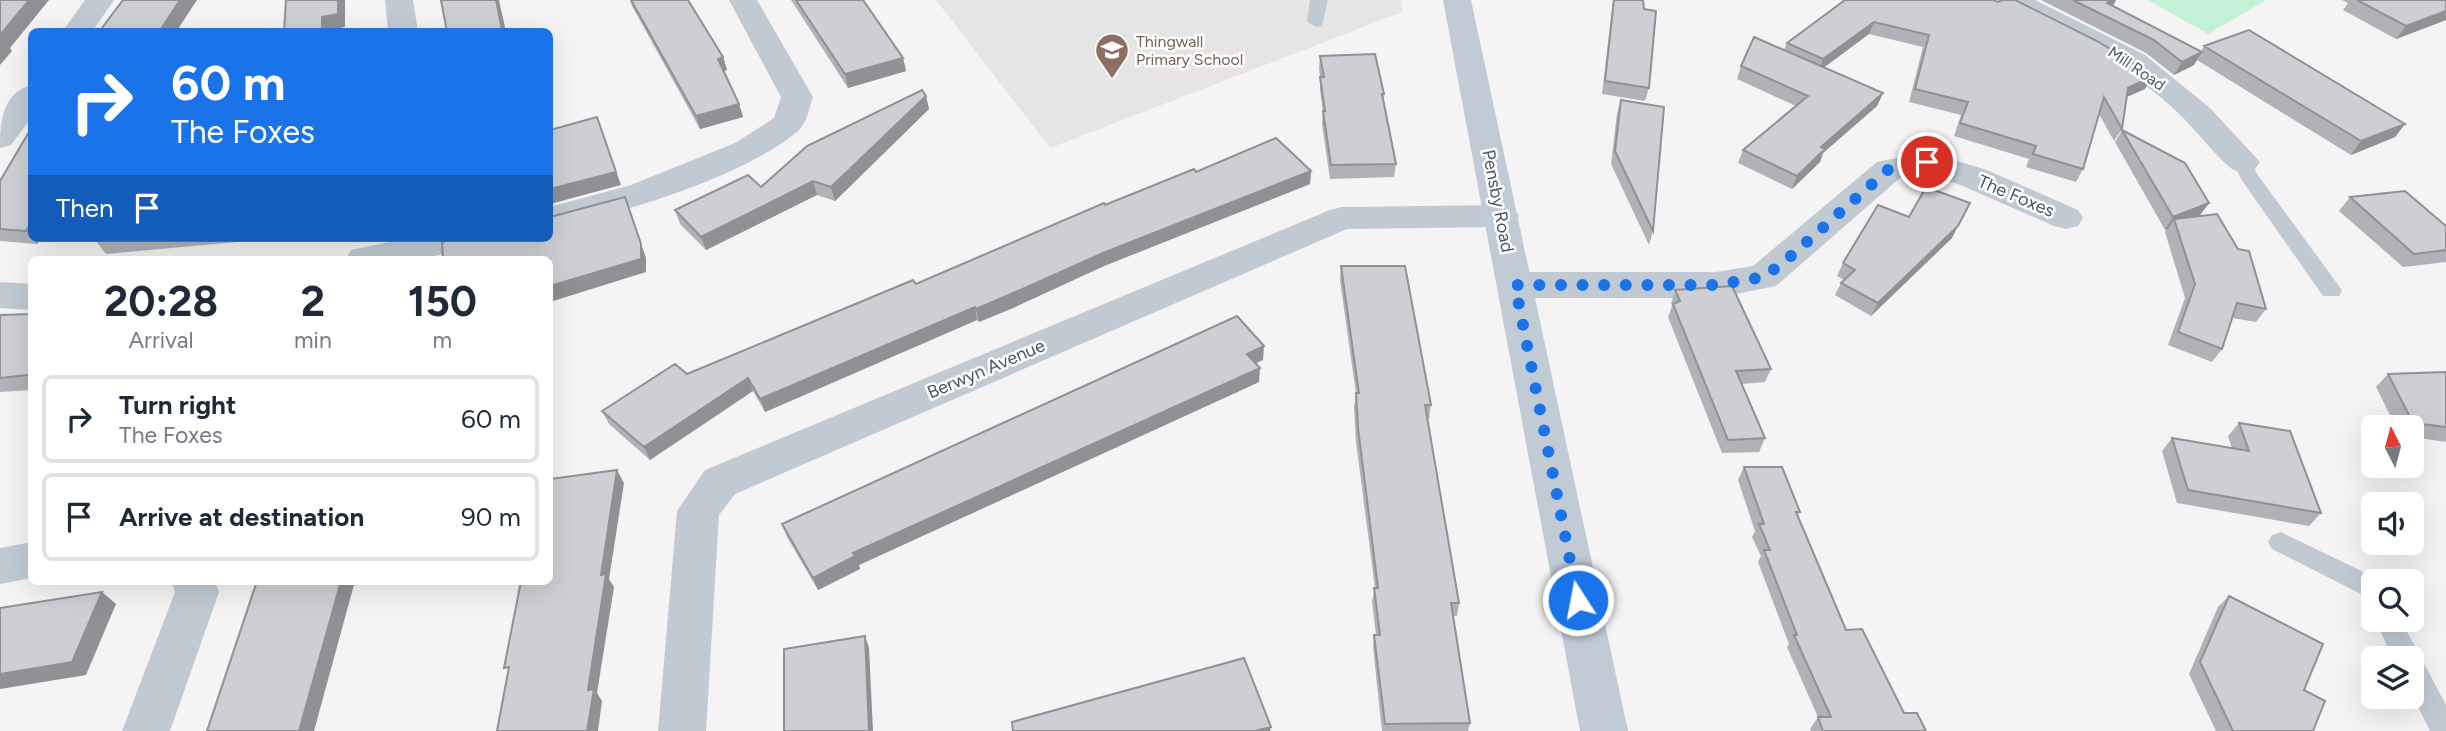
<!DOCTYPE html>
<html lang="en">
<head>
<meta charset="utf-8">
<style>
  :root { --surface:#fff; --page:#f2f2f3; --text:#1f2937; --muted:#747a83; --line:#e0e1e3 }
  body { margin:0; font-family:Figtree,sans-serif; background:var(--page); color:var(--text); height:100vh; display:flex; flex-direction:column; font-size:26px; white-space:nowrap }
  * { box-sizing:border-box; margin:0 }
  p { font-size:23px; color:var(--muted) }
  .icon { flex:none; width:38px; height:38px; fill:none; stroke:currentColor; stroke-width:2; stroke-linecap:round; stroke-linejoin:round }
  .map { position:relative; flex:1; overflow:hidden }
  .panel { position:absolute; left:28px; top:256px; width:525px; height:329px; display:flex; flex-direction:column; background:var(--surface); border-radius:10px; box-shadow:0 7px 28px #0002 }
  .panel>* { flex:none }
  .guide { position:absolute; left:28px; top:28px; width:525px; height:214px; border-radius:10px; box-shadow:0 7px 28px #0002; background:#1a73e8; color:#fff; overflow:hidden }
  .needle { width:46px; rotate:354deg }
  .fabs { position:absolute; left:2361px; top:415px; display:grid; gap:14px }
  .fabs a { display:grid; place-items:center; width:63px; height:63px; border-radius:10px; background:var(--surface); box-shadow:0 7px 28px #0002; font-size:35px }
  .pin { position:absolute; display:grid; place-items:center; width:60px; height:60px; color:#fff; margin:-30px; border:4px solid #fff; border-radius:50%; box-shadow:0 2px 7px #0007 }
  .me { position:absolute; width:77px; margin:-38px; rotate:349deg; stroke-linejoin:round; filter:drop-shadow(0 0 5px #0008) }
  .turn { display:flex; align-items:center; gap:24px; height:147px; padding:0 28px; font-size:32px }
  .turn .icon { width:91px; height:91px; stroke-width:2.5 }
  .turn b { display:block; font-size:49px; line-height:60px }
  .then { display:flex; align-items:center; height:66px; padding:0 28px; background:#0003; gap:14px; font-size:26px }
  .eta { display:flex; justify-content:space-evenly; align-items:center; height:119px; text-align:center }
  .eta b { font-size:42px; font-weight:700; line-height:49px }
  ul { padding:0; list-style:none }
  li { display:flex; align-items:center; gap:21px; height:88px; margin:0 14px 10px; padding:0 14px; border:4px solid var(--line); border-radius:10px }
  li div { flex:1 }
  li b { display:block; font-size:26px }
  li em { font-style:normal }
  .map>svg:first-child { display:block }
  .education { fill:#e6e4e5 }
  .green { fill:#c3f1d5 }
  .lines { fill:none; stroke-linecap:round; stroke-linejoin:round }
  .service { fill:#c1cad2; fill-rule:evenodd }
  .minor { fill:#c1cad2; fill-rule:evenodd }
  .secondary { fill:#c1cbd6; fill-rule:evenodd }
  .wall { fill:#b0b2b7 }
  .shaded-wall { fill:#909195 }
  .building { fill:#cdcfd5; stroke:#909195; stroke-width:2 }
  .route { stroke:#1a73e8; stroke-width:12; stroke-dasharray:0 21.6 }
  .labels { text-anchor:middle; stroke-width:5; stroke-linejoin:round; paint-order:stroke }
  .far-education-label { font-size:16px; fill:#785e54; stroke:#fff; text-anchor:start }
  .far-street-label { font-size:16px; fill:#4a5661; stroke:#fff }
  .street-label { font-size:18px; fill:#4a5661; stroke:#fff }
</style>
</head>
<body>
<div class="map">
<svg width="2446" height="731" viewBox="0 0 2446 731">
  <rect width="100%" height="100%" fill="#f5f3f3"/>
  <!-- education -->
  <path class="education" d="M936 0H1401L1402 12 1050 148Z"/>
  <!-- green -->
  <path class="green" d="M2148 0H2266L2208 34Z"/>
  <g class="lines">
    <!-- service -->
    <path class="service" d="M1310 0H1328L1322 26 1316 27 1307 22Z
      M2243 156 2250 158 2257 174 2339 286 2342 291 2339 296H2323L2241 179 2233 162Z
      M2281 532 2382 581H2373V600L2272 549 2268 542 2272 535Z
      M2375 620H2401L2446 705V731H2430L2412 695V658H2393Z"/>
    <!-- minor -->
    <path class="minor" d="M85 0H114L92 32H62Z
      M385 0H413L418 32H388Z
      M729 0H757L813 97C809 108 807 123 798 131 744 177 619 214 550 229V207L631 185 735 143 774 118 781 97Z
      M1998 0H2035L2145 55 2210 108 2260 162 2255 169C2247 171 2241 173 2234 170 2223 165 2190 123 2177 112 2126 63 2064 37 2002 6Z
      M32 85V117L11 145 0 148C0 123 2 92 32 85Z
      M1927 152 1987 170 2078 210 2083 218 2078 226 2066 229 2054 226 1963 186 1925 173 1900 178 1776 286 1716 298H1515L1502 294 1497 285 1502 276 1515 272H1716L1753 266 1877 162Z
      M1502 205 1514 208 1519 216 1514 224 1502 227 1347 229 735 494 719 515 706 731H658L677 511 705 470 1330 210 1342 207Z
      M408 238H483L477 246 421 259H346L351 250Z
      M0 282 32 284V310L0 308Z
      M32 542V578L0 584V548Z
      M171 581H215L219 592 170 731H122L175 592Z"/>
    <!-- secondary -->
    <path class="secondary" d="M1443 0H1471L1628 731H1580Z"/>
  </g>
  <!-- wall -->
  <path class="wall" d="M630 0H688L723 57 727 70 724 71 739 104 743 117 700 129 632 6Z
    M791 0H863L903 58 906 71 848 88Z
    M1613 0H1643L1649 88 1645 101 1602 94Z
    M1845 0 2145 89 2126 97 2122 129 2114 141 2099 114 2083 169 2076 182 2026 167 2029 159 1954 136 1961 115 1909 102 1923 47 1869 34 1824 67 1883 93 1877 106 1823 153 1820 162 1792 189 1738 163 1743 150 1796 106 1737 79 1741 66 1784 50 1787 43Z
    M2041 0H2116L2113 6 2201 52 2204 46 2405 124 2395 137 2351 155 2197 60 2194 65 2174 75 2146 53Z
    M2342 0H2446V20L2396 39 2343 10 2348 3Z
    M1320 56 1384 94 1383 103 1396 164 1394 177 1330 179 1322 124 1323 112 1320 90V77L1319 69Z
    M926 96 929 109 835 201 817 195 706 250 680 224 675 210 761 187Z
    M1621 100 1653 231 1649 245 1611 164 1617 113Z
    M32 127V238H41L37 244 0 241V181Z
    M2122 130 2209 203 2200 215 2266 309 2256 322 2233 318 2222 349 2212 362 2168 345 2185 298 2165 232 2167 229 2165 230 2115 142Z
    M1311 171 1310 184 1104 266 1013 308 979 322 977 320 765 412 753 391 650 460 609 424 602 411 687 374 916 284 1105 205 1196 172Z
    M2350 197 2446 226V262L2403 267 2339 211Z
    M97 238H279L106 254 95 240Z
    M1952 238 1871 316 1835 295 1841 283 1844 280 1837 276 1843 263Z
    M1341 266 1431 405 1429 419H1427L1459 603 1457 616H1453L1470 723 1468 731H1382L1373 647 1374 635H1376L1372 601 1375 588 1356 442 1354 407 1356 394 1340 280Z
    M1675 290 1771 369 1765 382 1742 384 1765 438 1759 452 1722 453 1668 317 1672 306 1671 304Z
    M32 314V390L0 392V315Z
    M1263 360 1255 363 1259 382 859 565 860 569 818 590 787 537 782 524Z
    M2446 372V442L2412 437V427H2396L2376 387 2388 374Z
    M2239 423 2321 513 2309 526 2177 503 2162 451 2172 438 2232 448 2228 436Z
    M1744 467 1800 512 1798 515 1846 630 1904 713 1926 731H1811L1810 729 1818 717 1787 647 1789 644 1758 562 1761 556 1752 537 1755 531 1738 480Z
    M2229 596 2304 690 2313 731H2216L2189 674 2218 607Z"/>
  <!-- shaded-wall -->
  <path class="shaded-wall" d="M29 0H49L10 48 12 51 0 65V35Z
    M180 0H197L176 32H159Z
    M338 0H345V27L330 30V32H322V17Z
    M496 0H499L506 32H495Z
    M2112 0H2116L2111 9 2107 3Z
    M2446 11V20L2396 39 2406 26Z
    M1874 22 1869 34 1818 72 1823 59Z
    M2202 52 2194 65 2174 75 2182 62Z
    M723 57 727 70 722 72 718 59Z
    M903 58 906 71 848 88 845 74Z
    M2153 76 2145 89 2120 100 2128 88Z
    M1883 93 1877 106 1823 153 1820 162 1792 189 1797 176 1821 147Z
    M926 96 929 109 835 201 831 187Z
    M739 104 743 117 700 129 696 116Z
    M597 117 621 185 550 204V189Z
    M2405 124 2395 137 2351 155 2361 141Z
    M1311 171 1310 184 1104 266 1013 308 979 322 976 309 1103 253Z
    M813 181 817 195 706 250 701 237Z
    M625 197 646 258V272L550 302V286Z
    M2209 203 2200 215 2174 219 2168 229 2165 230 2173 217Z
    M32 221V238L26 231Z
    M1958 226 1952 238 1871 316 1878 303Z
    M32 238H41L37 244Z
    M975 307 977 320 765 412 760 399Z
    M1264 346 1263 360 1247 367V354Z
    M1260 368 1259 382 859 565 860 569 818 590 813 578 853 553Z
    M748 378 753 391 650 460 644 447Z
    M617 470 624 483 609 579 614 587 597 693 602 701 598 731H587L588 690 601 575Z
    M341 581H355L314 731H299Z
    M102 592 116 604 86 675 0 689V674Z
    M865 636 869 648 873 731H869Z
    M1271 727 1270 731H1255Z"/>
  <!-- building -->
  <path class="building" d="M0 0H29L0 35Z
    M123 0H180L159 32H99Z
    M286 0H338V14L322 17V32H284Z
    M441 0H496L502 30 495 32H447Z
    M631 0H688L723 57 718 59 739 104 696 116Z
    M796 0H863L903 58 845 74Z
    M1614 0H1643L1644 9 1656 11 1649 88 1605 81Z
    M1845 0H1993L1998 2 2002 0H2015L2099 42 2153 76 2128 88 2122 129 2104 97 2083 169 2033 154 2036 146 1960 123 1968 102 1915 89 1929 35 1874 22 1823 59 1787 43Z
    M2073 0H2112L2107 3 2202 52 2182 62 2154 40Z
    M2357 0H2446V11L2406 26Z
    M2249 30 2405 124 2361 141 2204 46Z
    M1754 37 1883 93 1821 147 1825 149 1797 176 1743 150 1808 96 1741 66Z
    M1375 54 1384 94H1382L1396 164 1331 165 1323 111H1325L1320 77H1324L1320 56Z
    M922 90 926 96 831 187 813 181 701 237 675 210 748 175 761 187 807 146Z
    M1621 100 1664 107 1653 231 1615 151Z
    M597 117 616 172 550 189V130Z
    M32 127V221L26 231 0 229V181Z
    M2122 130 2185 163 2209 203 2173 217Z
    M1276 138 1311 171 1103 253 1011 294 976 309 975 307 760 399 748 378 644 447 602 411 675 364 687 374 913 280 916 284 1104 203 1105 205 1194 169 1196 172Z
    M1926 187 1970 203 1958 226 1878 303 1841 283 1855 270 1843 263 1878 205 1909 217Z
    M2405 191 2446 226V250L2414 254 2350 197Z
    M625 197 641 244V259L550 286V259H443L442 242 458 238H550V217Z
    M2217 214 2238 249 2249 251 2266 309 2237 303 2222 349 2178 332 2195 284 2174 219Z
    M97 238H120L95 240Z
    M1341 266H1405L1431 405H1425L1459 603H1451L1470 723 1385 724 1374 635H1380L1374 588H1378L1358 428 1356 393H1359Z
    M1732 286 1771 369 1736 371 1765 438 1728 440 1673 304 1680 301 1675 290Z
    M32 314V370L28 375 0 378V315Z
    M1237 316 1264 346 1247 354 1260 368 853 553 855 556 813 578 782 524Z
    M2446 372V427L2413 423 2388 374Z
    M2239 423 2290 431 2321 513 2188 490 2172 438 2249 451Z
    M1744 467H1782L1800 512H1796L1846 630 1862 629 1904 713H1917L1926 731H1823L1818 717H1831L1794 635H1797L1764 550H1770L1759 524H1764Z
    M617 470 601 575 606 574 588 690 594 689 587 731H497L509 667 504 668 521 581H550V479Z
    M257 581H341L299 731H207Z
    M102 592 72 662 0 674V608Z
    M2229 596 2323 644 2304 690 2325 701 2313 731H2233L2200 662Z
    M865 636 869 731H784V649Z
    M1244 658 1271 727 1255 731H1013L1012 722Z"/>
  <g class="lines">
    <!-- route -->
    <path class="route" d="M1578 600 1515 285H1716L1763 277 1783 263 1889 169 1927 162"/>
  </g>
  <!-- icons -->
  <defs>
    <g id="school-pin" transform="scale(1.75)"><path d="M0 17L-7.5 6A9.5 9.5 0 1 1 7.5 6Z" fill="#8d6e63" stroke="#fff"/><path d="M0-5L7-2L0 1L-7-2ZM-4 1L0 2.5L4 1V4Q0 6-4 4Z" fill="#fff"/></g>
  </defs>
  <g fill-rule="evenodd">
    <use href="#school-pin" x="1112" y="50"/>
  </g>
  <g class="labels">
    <!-- far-education labels -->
    <g class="far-education-label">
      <text x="1136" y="47">Thingwall<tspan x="1136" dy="18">Primary School</tspan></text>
    </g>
    <!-- far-street labels -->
    <g class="far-street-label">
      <text transform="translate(2137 68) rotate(34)" y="6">Mill Road</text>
    </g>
    <!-- street labels -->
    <g class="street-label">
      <text transform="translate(2016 196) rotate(23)" y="6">The Foxes</text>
      <text transform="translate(1498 201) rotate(79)" y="6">Pensby Road</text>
      <text transform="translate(986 369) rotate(-23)" y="6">Berwyn Avenue</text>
    </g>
  </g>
</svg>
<div class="fabs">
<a><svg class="needle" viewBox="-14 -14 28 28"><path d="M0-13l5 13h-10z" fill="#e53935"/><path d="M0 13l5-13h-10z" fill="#747a83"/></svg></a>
<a><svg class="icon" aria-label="sound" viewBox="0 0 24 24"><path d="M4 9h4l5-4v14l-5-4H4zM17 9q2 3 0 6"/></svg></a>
<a><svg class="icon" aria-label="search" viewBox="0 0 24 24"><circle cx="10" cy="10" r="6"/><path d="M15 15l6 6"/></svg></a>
<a><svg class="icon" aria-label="layers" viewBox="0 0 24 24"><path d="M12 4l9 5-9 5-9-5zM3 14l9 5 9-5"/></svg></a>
</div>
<div class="pin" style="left:1927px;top:162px;background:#d93025"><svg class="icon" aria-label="arrive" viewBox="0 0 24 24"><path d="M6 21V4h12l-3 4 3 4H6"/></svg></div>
<svg class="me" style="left:1578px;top:600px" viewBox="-20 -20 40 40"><circle r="17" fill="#1a73e8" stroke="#fff" stroke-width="3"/><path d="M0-11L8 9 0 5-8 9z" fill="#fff"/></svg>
<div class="guide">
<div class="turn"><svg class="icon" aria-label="right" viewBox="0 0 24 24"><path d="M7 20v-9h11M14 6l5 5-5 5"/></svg><div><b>60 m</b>The Foxes</div></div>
<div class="then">Then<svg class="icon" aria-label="arrive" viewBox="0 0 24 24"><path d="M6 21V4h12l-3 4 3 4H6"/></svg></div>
</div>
<section class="panel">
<div class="eta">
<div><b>20:28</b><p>Arrival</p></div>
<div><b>2</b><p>min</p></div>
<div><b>150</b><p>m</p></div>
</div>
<ul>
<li><svg class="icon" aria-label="right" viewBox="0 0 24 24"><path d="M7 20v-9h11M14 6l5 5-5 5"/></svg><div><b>Turn right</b><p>The Foxes</p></div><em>60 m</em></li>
<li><svg class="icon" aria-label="arrive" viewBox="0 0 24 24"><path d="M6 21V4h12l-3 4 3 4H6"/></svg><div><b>Arrive at destination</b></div><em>90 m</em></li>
</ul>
</section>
</div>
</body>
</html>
